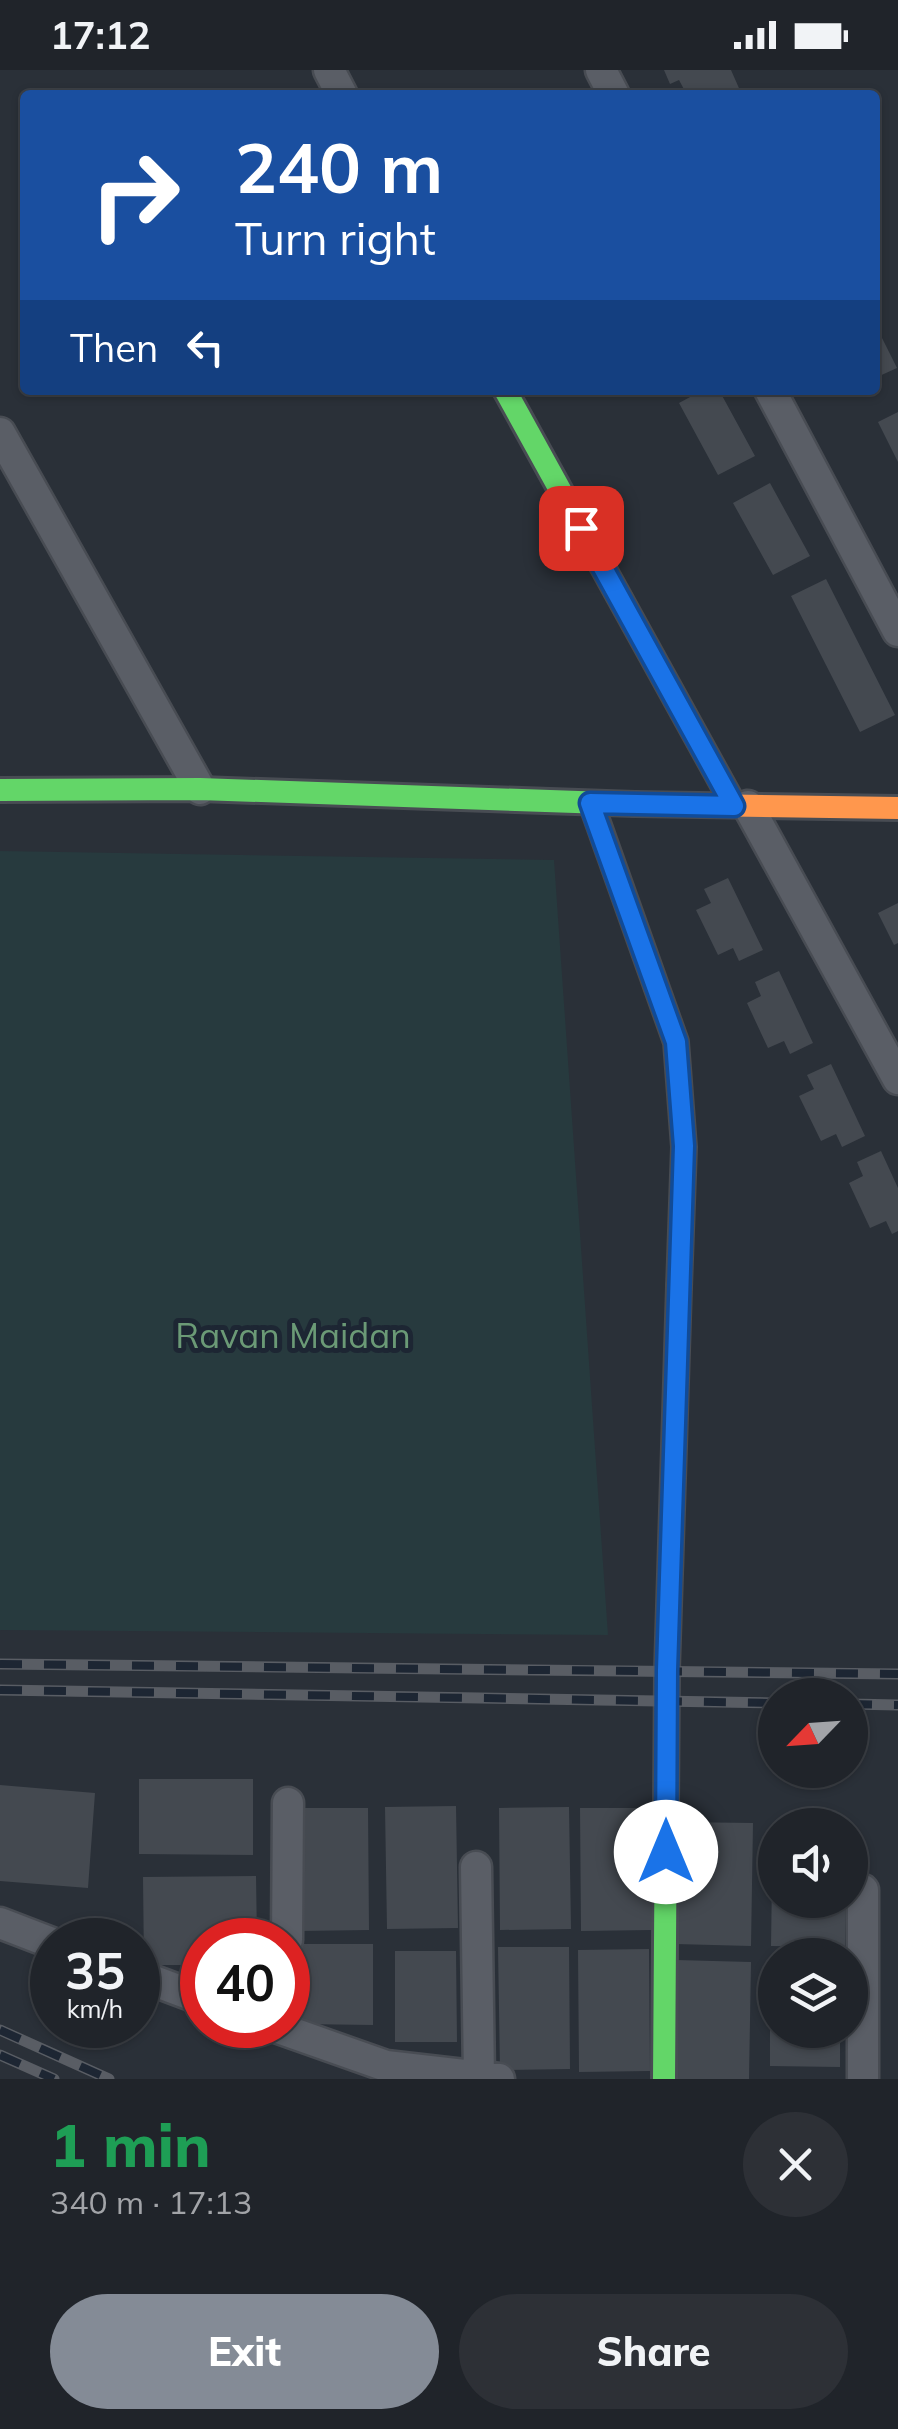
<!DOCTYPE html>
<html lang="en">
<head>
<meta charset="utf-8">
<style>
  :root { --surface:#20242a; --page:#2d3036; --text:#f1f3f6; --muted:#a2a4a8; --line:#3d4147; --accent:#848b96 }
  body { margin:0; font-family:Mulish,sans-serif; background:var(--page); color:var(--text); height:100vh; display:flex; flex-direction:column; font-size:38px; white-space:nowrap }
  * { box-sizing:border-box; margin:0 }
  p { font-size:32px; color:var(--muted) }
  .icon { flex:none; width:55px; height:55px; fill:none; stroke:currentColor; stroke-width:2; stroke-linecap:round; stroke-linejoin:round }
  .map { position:relative; height:2009px; overflow:hidden }
  .sheet { display:flex; flex-direction:column; background:var(--surface); flex:1 }
  .sheet>* { flex:none }
  .top-card { position:absolute; left:20px; top:20px; width:860px; height:305px; border-radius:10px; box-shadow:0 2px 8px #0004,0 0 0 2px var(--line); background:#1a4fa0; color:#fff; overflow:hidden }
  .needle { width:65px; rotate:245deg }
  .buttons { position:absolute; left:758px; top:1608px; display:grid; gap:20px }
  .buttons a { display:grid; place-items:center; width:110px; height:110px; border-radius:50%; background:var(--surface); box-shadow:0 2px 8px #0004,0 0 0 2px var(--line); font-size:50px }
  .speed { position:absolute; left:30px; top:1848px; display:flex; gap:20px; font-size:50px; font-weight:700; text-align:center }
  .speed>* { display:grid; place-content:center; width:130px; height:130px; border-radius:50%; background:var(--surface); box-shadow:0 2px 8px #0004,0 0 0 2px var(--line); line-height:1 }
  .speed small { font-size:25px; font-weight:400 }
  .speed .limit { border:15px solid #d22; background:#fff; color:#111 }
  .pin { position:absolute; display:grid; place-items:center; width:85px; height:85px; color:#fff; margin:-42px; border-radius:20px; box-shadow:0 5px 15px #0006 }
  .me { position:absolute; width:110px; margin:-55px; rotate:0deg; stroke-linejoin:round; filter:drop-shadow(0 0 8px #0008) }
  .turn { display:flex; align-items:center; gap:35px; height:210px; padding:0 50px; font-size:45px }
  .turn .icon { width:130px; height:130px; stroke-width:2.5 }
  .turn b { display:block; font-size:70px; line-height:85px }
  .then { display:flex; align-items:center; height:95px; padding:0 50px; background:#0003; gap:20px; font-size:38px }
  .round { display:grid; place-items:center; flex:none; width:105px; height:105px; border-radius:52px; background:var(--page) }
  .summary { display:flex; align-items:center; justify-content:space-between; height:170px; padding:0 50px }
  h1 { font-size:60px; font-weight:800; line-height:75px; color:#1e9e55 }
  .cta { display:flex; gap:20px; margin-top:auto; padding:20px 50px }
  .cta a { flex:1; height:115px; border-radius:60px; background:var(--accent); color:#fff; font-size:40px; font-weight:800; line-height:115px; text-align:center }
  .cta a+a { background:var(--page); color:var(--text) }
  .status { display:flex; justify-content:space-between; align-items:center; height:70px; padding:0 50px; background:var(--surface); direction:ltr }
  .status svg { height:28px; fill:currentColor }
  .map>svg:first-child { display:block }
  .green { fill:#273a3e }
  .building { fill:#444950 }
  .lines { fill:none; stroke-linecap:round; stroke-linejoin:round }
  .street-casing { stroke:#484c53; stroke-width:35 }
  .fast-casing { stroke:#484c53; stroke-width:28 }
  .slow-casing { stroke:#484c53; stroke-width:28 }
  .jam-casing { stroke:#484c53; stroke-width:28 }
  .street { stroke:#5a5e66; stroke-width:30 }
  .fast { stroke:#63d668; stroke-width:22 }
  .slow { stroke:#ff974d; stroke-width:22 }
  .jam { stroke:#b3261e; stroke-width:22 }
  .rail-casing { stroke:#595d64; stroke-width:11 }
  .rail { stroke:#1d2633; stroke-width:8; stroke-dasharray:22; stroke-linecap:butt }
  .route-casing { stroke:#114b97; stroke-width:25 }
  .route { stroke:#1a73e8; stroke-width:18 }
  .labels { text-anchor:middle; stroke-width:10; stroke-linejoin:round; paint-order:stroke }
  .park-label { font-size:35px; fill:#6b9a76; stroke:#1d2633 }
</style>
</head>
<body>
<div class="status"><b>17:12</b><svg viewBox="0 0 49 12"><path d="M0 12V9h3v3zM5 12V6h3v6zM10 12V3h3v9zM15 12V0h3v12zM26 1h20v11H26zM47 4h2v5h-2z"/></svg></div>
<div class="map">
<svg width="898" height="2009" viewBox="0 0 898 2009">
  <rect width="100%" height="100%" fill="#2a3038"/>
  <!-- green -->
  <path class="green" d="M0 781 554 790 608 1565 0 1560Z"/>
  <!-- building -->
  <path class="building" d="M664 0H731L742 25H687L679 10 670 14Z
    M879 262 897 298 875 308V264Z
    M703 320H719L755 386 718 405 679 333Z
    M898 342V392L878 352Z
    M770 413 810 486 773 505 733 433Z
    M826 509 895 645 860 662 791 526Z
    M728 808 763 880 739 891 733 878 718 885 696 840 711 833 704 819Z
    M898 833V873L894 875 878 843Z
    M779 901 813 973 790 984 784 971 768 978 747 933 761 926 755 912Z
    M831 994 865 1066 842 1077 836 1064 821 1071 799 1026 814 1019 807 1005Z
    M881 1081 898 1118V1161L892 1164 886 1151 870 1158 849 1113 863 1106 857 1092Z
    M139 1709H253V1785L139 1784Z
    M0 1715 95 1723 88 1818 0 1811Z
    M456 1736 458 1858 387 1859 385 1737Z
    M569 1737 571 1859 500 1860 499 1738Z
    M297 1738H368L369 1860 298 1861Z
    M580 1738H651L652 1860 581 1861Z
    M678 1752 753 1753 751 1876 675 1874Z
    M256 1806 257 1870H202V1895H144L143 1807Z
    M772 1808H775V1830H846L845 1877 771 1876Z
    M300 1874H373V1955L300 1954Z
    M498 1877H569L570 1999 500 2000Z
    M649 1879 650 2001 579 2002 578 1880Z
    M395 1881H456L457 1972H395Z
    M676 1890 751 1892 749 2009H674Z
    M770 1891H775V1960H840V1997L770 1996Z"/>
  <g class="lines">
    <!-- street casing -->
    <g class="street-casing">
      <path id="street" d="M329 0 342 25
        M601 0 614 25
        M770 320 898 561
        M0 363 200 719
        M748 736 898 1009
        M476 1797 479 2008
        M0 1853 52 1873
        M287 1870 288 1733
        M138 1905 202 1929
        M270 1955 386 1996 499 2009
        M863 2009V1820"/>
    </g>
    <!-- fast casing -->
    <g class="fast-casing">
      <path id="fast" d="M505 320 734 735
        M0 720 200 719 635 734
        M664 2009 667 1600 679 1217"/>
    </g>
    <!-- slow casing -->
    <g class="slow-casing">
      <path id="slow" d="M635 734 898 738"/>
    </g>
    <!-- jam casing -->
    <g class="jam-casing">
      <path id="jam" d="M591 733 676 972 684 1077 679 1217"/>
    </g>
    <!-- street -->
    <use href="#street" class="street"/>
    <!-- fast -->
    <use href="#fast" class="fast"/>
    <!-- slow -->
    <use href="#slow" class="slow"/>
    <!-- jam -->
    <use href="#jam" class="jam"/>
    <!-- rail casing -->
    <g class="rail-casing">
      <path id="rail" d="M0 1594 898 1604
        M0 1620 775 1633
        M850 1634 898 1635
        M0 1960 109 2009
        M0 1985 54 2009"/>
    </g>
    <!-- rail -->
    <use href="#rail" class="rail"/>
  </g>
  <g class="lines">
    <!-- route casing -->
    <g class="route-casing">
      <path id="route" d="M581 458 734 736 590 733 676 972 684 1076 667 1600 666 1782"/>
    </g>
    <!-- route -->
    <use href="#route" class="route"/>
  </g>
  <g class="labels">
    <!-- park labels -->
    <g class="park-label">
      <text x="293" y="1278">Ravan Maidan</text>
    </g>
  </g>
</svg>
<div class="buttons">
<a><svg class="needle" viewBox="-14 -14 28 28"><path d="M0-13l5 13h-10z" fill="#e53935"/><path d="M0 13l5-13h-10z" fill="#a2a4a8"/></svg></a>
<a><svg class="icon" aria-label="sound" viewBox="0 0 24 24"><path d="M4 9h4l5-4v14l-5-4H4zM17 9q2 3 0 6"/></svg></a>
<a><svg class="icon" aria-label="layers" viewBox="0 0 24 24"><path d="M12 4l9 5-9 5-9-5zM3 14l9 5 9-5"/></svg></a>
</div>
<div class="speed"><div>35<small>km/h</small></div><div class="limit">40</div></div>
<div class="pin" style="left:581px;top:458px;background:#d93025"><svg class="icon" aria-label="arrive" viewBox="0 0 24 24"><path d="M6 21V4h12l-3 4 3 4H6"/></svg></div>
<svg class="me" style="left:666px;top:1782px" viewBox="-20 -20 40 40"><circle r="19" fill="#fff"/><path d="M0-13L10 11 0 6-10 11z" fill="#1a73e8"/></svg>
<div class="top-card">
<div class="turn"><svg class="icon" aria-label="right" viewBox="0 0 24 24"><path d="M7 20v-9h11M14 6l5 5-5 5"/></svg><div><b>240 m</b>Turn right</div></div>
<div class="then">Then<svg class="icon" aria-label="left" viewBox="0 0 24 24"><path d="M17 20v-9H6M10 6l-5 5 5 5"/></svg></div>
</div>
</div>
<section class="sheet">
<div class="summary"><div><h1>1 min</h1><p>340 m · 17:13</p></div><a class="round"><svg class="icon" aria-label="close" viewBox="0 0 24 24"><path d="M6 6l12 12M18 6L6 18"/></svg></a></div>
<div class="cta"><a>Exit</a><a>Share</a></div>
</section>
</body>
</html>
